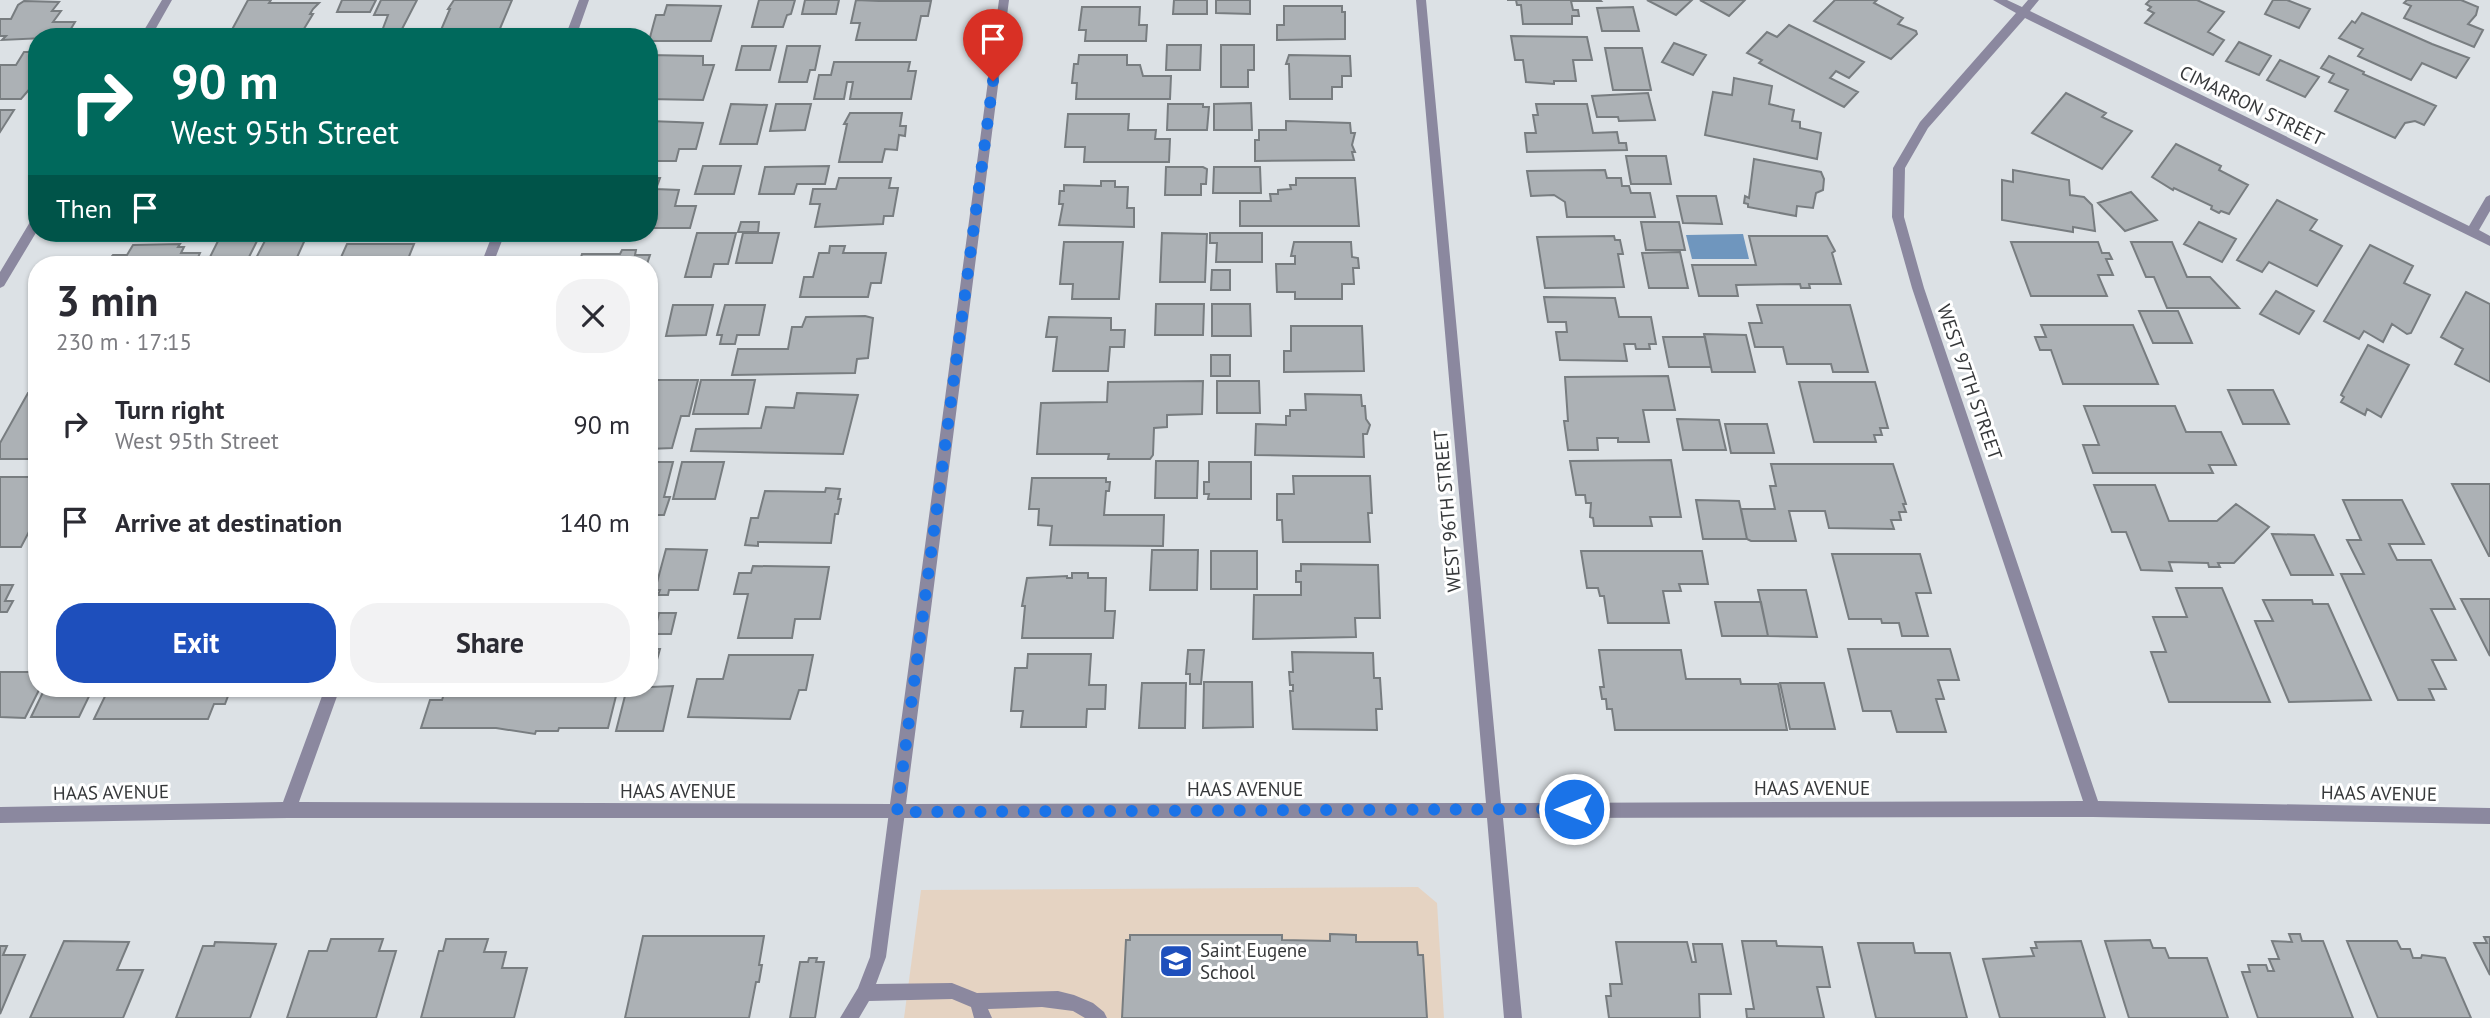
<!DOCTYPE html>
<html lang="en">
<head>
<meta charset="utf-8">
<style>
  :root { --surface:#fff; --page:#f2f2f3; --text:#2b2b33; --muted:#7c7c81; --accent:#1e4fbc }
  body { margin:0; font-family:"PT Sans",sans-serif; background:var(--page); color:var(--text); height:100vh; display:flex; flex-direction:column; font-size:26px; white-space:nowrap }
  * { box-sizing:border-box; margin:0 }
  p { font-size:23px; color:var(--muted) }
  .icon { flex:none; width:38px; height:38px; fill:none; stroke:currentColor; stroke-width:2; stroke-linecap:round; stroke-linejoin:round }
  .map { position:relative; flex:1; overflow:hidden }
  .side { position:absolute; left:28px; top:256px; width:630px; height:441px; display:flex; flex-direction:column; background:var(--surface); border-radius:28px; box-shadow:0 2px 5px #0004 }
  .side>* { flex:none }
  .guide { position:absolute; left:28px; top:28px; width:630px; height:214px; border-radius:28px; box-shadow:0 2px 5px #0004; background:#00695c; color:#fff; overflow:hidden }
  .pin { position:absolute; display:grid; place-items:center; width:60px; height:60px; color:#fff; margin:-72px -30px; border-radius:50% 50% 50% 0; rotate:-45deg; box-shadow:0 0 7px #0007 }
  .pin .icon { rotate:45deg }
  .me { position:absolute; width:77px; margin:-38px; rotate:270deg; stroke-linejoin:round; filter:drop-shadow(0 0 5px #0008) }
  .turn { display:flex; align-items:center; gap:24px; height:147px; padding:0 28px; font-size:32px }
  .turn .icon { width:91px; height:91px; stroke-width:2.5 }
  .turn b { display:block; font-size:49px; line-height:60px }
  .then { display:flex; align-items:center; height:66px; padding:0 28px; background:#0003; gap:14px; font-size:26px }
  .round { display:grid; place-items:center; flex:none; width:74px; height:74px; border-radius:28px; background:var(--page) }
  .head { display:flex; align-items:center; justify-content:space-between; height:119px; padding:0 28px }
  h1 { font-size:42px; font-weight:800; line-height:52px }
  .cta { display:flex; gap:14px; margin-top:auto; padding:14px 28px }
  .cta a { flex:1; height:80px; border-radius:28px; background:var(--accent); color:#fff; font-size:28px; font-weight:800; line-height:80px; text-align:center }
  .cta a+a { background:var(--page); color:var(--text) }
  ul { padding:0; list-style:none }
  li { display:flex; align-items:center; gap:21px; height:98px; padding:0 28px }
  li div { flex:1 }
  li b { display:block; font-size:26px }
  li em { font-style:normal }
  .map>svg:first-child { display:block }
  .education { fill:#e5d3c2 }
  .water { fill:#6f96be }
  .building { fill:#acb1b5; stroke:#787d80; stroke-width:2 }
  .lines { fill:none; stroke-linecap:round; stroke-linejoin:round }
  .service { fill:#8b889f; fill-rule:evenodd }
  .minor { fill:#8b889f; fill-rule:evenodd }
  .route { stroke:#1a73e8; stroke-width:12; stroke-dasharray:0 21.6 }
  .labels { text-anchor:middle; stroke-width:6; stroke-linejoin:round; paint-order:stroke }
  .street-label { font-size:19px; fill:#36383a; stroke:#fff }
  .poi-label { font-size:19px; fill:#36383a; stroke:#fff; text-anchor:start }
</style>
</head>
<body>
<div class="map">
<svg width="2490" height="1018" viewBox="0 0 2490 1018">
  <rect width="100%" height="100%" fill="#dce1e5"/>
  <!-- education -->
  <path class="education" d="M1418 887 1437 903 1444 1018H904L921 890Z"/>
  <!-- water -->
  <path class="water" d="M1743 234 1749 259H1692L1686 235Z"/>
  <!-- building -->
  <path class="building" d="M248 0H271L269 3H319L313 9 310 14H313L299 37H228Z
    M342 0H376L370 12H337Z
    M381 0H417L401 31H382L388 15H374Z
    M454 0H512L499 31H481L479 37H438L450 9H448Z
    M759 0H795L791 14 787 15 783 27H752Z
    M805 0H839L836 14H802Z
    M856 0 879 1H931L928 16H921L916 40H856L860 23H851Z
    M1174 0H1207V14H1173Z
    M1216 0H1250V14L1216 13Z
    M1507 0H1600L1601 1H1571L1573 10H1578L1579 16H1572V24H1523L1521 5H1517L1516 0Z
    M1647 0H1692L1676 15Z
    M1700 0H1745L1729 16Z
    M1835 0H1877L1874 3 1903 18 1898 24 1916 31 1917 34 1891 59 1814 21Z
    M2150 0H2197L2224 12 2208 32 2224 40 2213 55 2145 23 2154 13 2148 10 2151 7 2146 4Z
    M2273 0H2287L2310 9 2299 28 2265 14Z
    M2407 0H2461L2478 7 2476 15 2468 24 2483 30 2474 47 2404 18 2411 6 2404 3Z
    M24 1 59 2 52 11H61L53 22H75L66 37 2 40 6 36H0V19H11L18 5Z
    M667 5 721 6 711 41H649L656 15H664Z
    M1284 6H1342V12H1345V39L1277 40V25H1284Z
    M1082 7H1140L1139 25H1147L1146 41H1085L1086 30H1079Z
    M1633 7 1639 31H1602L1597 8Z
    M2362 13 2432 44 2469 58 2456 78 2422 63 2411 80 2358 56 2363 49 2339 38 2352 21 2355 23Z
    M1789 25 1864 62 1849 78 1836 71 1830 78 1858 92 1844 107 1759 63 1762 60 1747 53 1767 32 1777 37Z
    M1511 36 1587 37 1592 60H1573L1576 81H1554V84L1526 82 1523 60H1515Z
    M2239 42 2271 56 2259 75 2226 61Z
    M1674 43 1706 55 1693 75 1662 62Z
    M1167 45H1201L1200 70H1166Z
    M1221 45H1254V70H1248V87H1221Z
    M742 46H776L770 70H736Z
    M787 46H820L815 70H810L807 82H779Z
    M1605 48H1642L1651 90H1613Z
    M24 52H37V74L33 85 21 99H0V65H16Z
    M649 55 703 56V65H714L703 100 649 99 653 87H649Z
    M1079 55H1127V65H1140L1143 76H1171L1170 99H1076L1077 83H1072L1074 64H1078Z
    M1289 55 1350 56 1351 76H1342V87H1332V99H1290L1289 64H1286Z
    M2329 56 2364 72 2363 74 2436 106 2424 125 2415 121 2405 123 2395 138 2335 111 2348 90 2329 82 2334 74 2321 68Z
    M2280 60 2319 77 2305 97 2267 80Z
    M834 62H910L908 71H916L911 99H850L853 82H847L844 99H814L819 75H831Z
    M1734 78 1772 86 1769 104 1794 110 1792 121 1800 122V128L1821 133 1817 159 1705 135 1713 92 1732 95Z
    M1648 93 1655 120 1619 121 1618 117H1597L1592 96Z
    M2066 93 2106 113 2102 117 2132 131 2102 169 2032 133Z
    M1251 103 1252 130H1214V104Z
    M731 104 767 105 757 144H720Z
    M776 104H811L805 130 770 131Z
    M1168 104H1203V107H1209L1207 130H1167Z
    M1536 104H1587L1593 133 1617 132 1619 143H1626L1627 150 1527 152 1525 133H1536L1533 115H1538Z
    M0 110H14L0 132Z
    M850 113H902L900 126H906L905 136 899 135 897 150 885 149 882 162H839L847 124H844Z
    M1068 114H1129L1128 130H1156L1155 139H1170L1169 162H1084L1085 147H1065Z
    M649 121 703 123 696 149H679L676 161H649Z
    M1286 121 1350 123 1351 133H1355L1352 145 1355 152H1352L1354 160 1255 161V140H1259V130H1286Z
    M2176 144 2221 166 2219 170 2248 185 2229 214 2221 211 2219 213 2211 209 2212 206 2174 188 2173 190 2152 177Z
    M1626 156H1666L1671 184H1631Z
    M1754 159 1821 172 1824 179 1823 190 1816 193 1813 208 1797 206 1796 216 1748 207V204L1744 203 1745 196 1749 198Z
    M703 166H741L734 194H695Z
    M829 166 825 184H797L794 194H759L765 167Z
    M1166 167H1203L1207 169 1206 184H1201V195H1165Z
    M1214 167H1260L1261 193H1213Z
    M1605 170 1607 178H1621L1622 186H1629L1631 193H1650L1655 217H1567L1565 202 1554 195 1531 196 1527 171Z
    M2013 170 2069 180 2070 195 2084 197 2092 205 2095 231 2073 227V232L2002 220V180L2013 182Z
    M649 178H660L656 189 679 190 675 206H696L690 228H649Z
    M839 178H891L889 188H898L893 216H884L883 224 815 227 820 204H810L813 189H836Z
    M1296 178H1355L1359 226H1240V201H1271L1270 194H1278V190L1291 189 1290 185H1296Z
    M1101 181H1115V187H1128L1127 208H1134V227L1059 225 1063 204H1059L1060 191H1064V185L1101 186Z
    M2131 192 2157 220 2125 231 2098 203Z
    M1677 196H1716L1722 224 1683 223Z
    M2277 200 2317 220 2310 230 2342 246 2317 286 2269 262 2262 272 2237 260Z
    M741 222H759L758 232H738Z
    M1641 222H1679L1685 250H1646Z
    M2199 222 2236 239 2222 262 2184 244Z
    M222 233H261L246 263H207Z
    M269 233H308L294 264H253Z
    M697 233H736L728 264H714L711 277H685Z
    M743 233H779L772 263H736Z
    M1162 233 1207 234 1205 282H1160Z
    M1210 233H1262V262H1216L1217 243H1210Z
    M1614 236 1615 240H1620L1623 254H1618L1624 287 1545 288 1537 237Z
    M1749 236H1827L1835 251 1832 253 1841 284H1809L1810 288H1801L1800 284 1736 285 1738 296H1699L1692 265H1756Z
    M1064 242H1123L1119 299H1072L1073 284H1060Z
    M1294 242H1351L1352 257 1358 258 1359 268H1353L1354 284H1342V299H1295V292H1277L1276 264H1295V256H1291Z
    M2011 242H2098L2102 253H2109L2112 259H2106L2113 275H2098L2107 296H2031Z
    M2131 242H2172L2187 277H2210L2239 308H2167L2154 277H2146Z
    M180 244 178 247H184L181 253H200L195 264H105L113 255H127L133 245Z
    M347 244H414L406 264H338Z
    M2370 245 2413 266 2404 283 2430 295 2411 333 2407 334 2392 324 2383 342 2364 331 2359 339 2324 321Z
    M830 246H845L843 253H886L881 283H871L868 297H800L804 277H813L819 253H829Z
    M622 250H636L635 255H650L647 264H579L582 254H620Z
    M1680 252 1688 288H1649L1642 253Z
    M1212 270H1230V290H1211Z
    M2276 291 2314 311 2299 334 2260 314Z
    M2466 292 2490 304V382L2455 364 2463 349 2441 337Z
    M1544 297 1615 298 1619 317H1651L1656 344H1649L1650 349H1636L1635 344H1624L1627 361 1560 360 1556 332H1567L1566 322H1548Z
    M1156 304H1204L1203 335H1155Z
    M1212 304H1250L1251 336H1212Z
    M673 305H713L706 335 666 336Z
    M725 305H765L759 335H737L735 344H720L722 335H717Z
    M1757 305H1850L1868 372H1833L1831 364H1787L1783 347H1755L1749 323H1762Z
    M2139 311H2178L2192 343H2153Z
    M865 316 873 318 868 358 857 359 855 373 732 375 738 349H788L792 327H802L806 317Z
    M1049 317 1111 318V330H1125L1124 347H1110L1108 371H1053L1057 337H1046Z
    M2041 325H2133L2158 384H2063L2051 350H2040L2035 337H2046Z
    M1291 326H1362L1364 371 1284 372V351H1291Z
    M1704 334 1746 335 1755 372H1712Z
    M1663 337H1705L1711 367H1669Z
    M2368 345 2409 365 2381 417 2367 409 2365 415 2341 402 2344 397 2341 395Z
    M1211 355H1230V376H1211Z
    M1668 376 1675 410H1643L1649 442H1618V438H1597L1598 450H1568L1564 421H1568L1565 377Z
    M654 380H698L689 416H681L672 448 649 449V399Z
    M701 380H755L748 414H693Z
    M1203 381 1202 414 1167 415V427L1154 428 1153 455 1150 459H1108L1109 454H1037L1041 403 1107 402 1108 382Z
    M1217 381H1259L1260 413H1217Z
    M1799 382H1875L1888 428H1880L1882 435H1874L1876 442H1814Z
    M2228 390H2273L2289 424H2243Z
    M28 393H37V459H0V443Z
    M797 393 858 395 843 454 691 451 696 429 761 428 766 407 794 408Z
    M1305 394 1361 395 1362 406H1365L1366 419 1370 425 1367 434H1363L1364 457 1255 455 1256 424 1286 425V416H1290V410H1306Z
    M2084 406H2175L2186 432H2221L2236 465H2209L2213 473H2093L2083 445H2099Z
    M1677 419 1719 420 1726 450H1683Z
    M1725 424H1767L1774 453H1731Z
    M1671 460 1681 517H1650L1652 526H1594L1593 518 1590 517 1591 503H1586L1585 495H1576L1570 461Z
    M1156 461H1198L1197 498H1155Z
    M649 462H673L664 497H670L664 515H649Z
    M682 462H724L715 499H673Z
    M1209 462H1251V499H1208L1209 494H1204V482H1209Z
    M1771 464H1893L1906 504H1903L1906 512H1899L1901 520H1891L1894 529 1829 528 1825 511H1789L1796 541H1751L1747 539 1741 509H1775L1770 486H1776Z
    M1293 476H1370L1372 513H1368L1370 542H1283L1282 520H1277V494H1294Z
    M0 477H37V524H33L21 547H0Z
    M1032 478H1106V482H1110L1109 491H1106L1104 515H1164L1163 546 1050 545 1052 526 1038 525 1039 509H1029Z
    M2452 484H2490V556H2489Z
    M2094 485H2155L2169 521H2217L2236 504 2269 527 2234 563H2218L2220 567H2209L2208 563 2169 562 2172 571 2141 570 2126 532H2112Z
    M826 488 840 489 838 499H841L838 514H835L831 543 758 542V546L745 545 751 518H758L765 491 825 492Z
    M1696 500 1739 501 1747 539H1703Z
    M2343 500H2402L2424 544H2389L2397 560H2431L2455 609H2431L2456 660H2432L2446 689H2429L2434 700H2398L2341 574H2364L2347 540H2361Z
    M2272 534 2314 535 2333 575H2291Z
    M666 549 707 550 698 590H669L668 595H658L660 590H655Z
    M1152 550H1198L1197 590H1150Z
    M1211 551H1257V589H1211Z
    M1581 551H1702L1708 584H1679L1681 591H1663L1669 623H1608L1604 596H1600L1598 588H1587Z
    M1832 554H1920L1931 593H1916L1928 636H1902L1899 623H1882L1881 619H1849Z
    M1301 564 1378 565 1380 618H1355L1356 637 1253 639 1254 595H1301V582H1296V571H1301Z
    M753 566 829 567 820 619H795L792 638H738L748 594H734L739 573H751Z
    M1072 573H1088V578H1106L1105 611H1115L1113 638H1022L1025 606H1022L1027 578 1067 576V578H1072Z
    M0 585H13L5 601H13L7 612H0Z
    M2176 588H2222L2270 702H2169L2151 652H2166L2153 617H2187Z
    M1758 590H1806L1817 637 1768 636Z
    M2461 599H2490V656Z
    M2263 600H2312L2313 604H2328L2371 700 2289 702 2255 621H2273Z
    M1715 602H1761L1768 636H1722Z
    M659 613H676L671 634H654Z
    M649 649H660L653 674H649Z
    M1848 649H1950L1959 680H1938L1944 699H1936L1946 732H1897L1891 711H1863Z
    M1188 650H1204L1201 684H1190V674H1186Z
    M1599 650H1681L1686 679H1740L1741 684H1778L1787 730H1615L1612 709H1607L1606 699H1602L1600 687H1604Z
    M1292 652 1373 653 1374 678H1380L1382 709H1376L1377 730 1293 729 1290 691H1293V685H1290L1289 672H1293Z
    M1028 654H1091L1089 685H1106L1105 709H1087L1086 727H1021L1023 711H1011L1015 668H1027Z
    M729 655H813L806 690H799L790 719 688 717 697 679H723Z
    M0 672H37V688H40L25 718 0 717Z
    M1204 682H1252L1253 727 1203 728Z
    M1142 683H1186L1185 728H1139Z
    M1780 683H1824L1835 729H1790Z
    M673 686 663 731H616L627 688Z
    M45 688H93L79 717H31Z
    M109 688H231L225 704H214L208 719H94Z
    M446 688H618L608 728H559L558 731H536L535 734 496 728H421L430 700H442Z
    M1330 934 1356 935V942H1417L1418 955H1423L1427 1018H1122L1126 940H1130V935H1282V940L1330 941Z
    M2289 934H2300L2302 941H2323L2353 1018H2258L2242 972H2250L2248 965H2266L2268 971H2274L2269 959H2279L2272 941 2292 942Z
    M643 936H764L759 965H762L759 982H756L749 1018H625Z
    M2484 937H2490V975L2474 943H2487Z
    M331 939H383L379 951H396L376 1018H287L309 951H327Z
    M446 939H488L484 952H506L502 968H527L514 1018H421L439 951H443Z
    M2150 940 2153 948H2165L2169 958H2207L2228 1018H2129L2105 941Z
    M64 941 129 942 117 970H143L123 1018H30Z
    M1742 941H1776L1777 946 1822 947 1830 987H1817L1824 1018H1747L1746 1009H1754Z
    M2081 941 2105 1018H2000L1983 959 2034 956 2031 948H2037L2035 942Z
    M2347 941H2397L2401 949H2410L2413 958H2421L2422 955 2445 958 2471 1018H2378Z
    M215 942 276 944 250 1018H176L203 946H214Z
    M1616 942H1687L1692 962H1696L1693 944H1722L1731 994H1699L1700 1018H1609L1606 996H1611L1610 984H1622Z
    M1858 943H1913L1915 953H1950L1967 1018H1876Z
    M0 946H7L3 955H25L0 1014Z
    M809 958H817L816 962H824L815 1018H790L800 962H808Z"/>
  <g class="lines">
    <!-- service -->
    <path class="service" d="M897 804 903 807 905 812 886 957 876 984 952 983 977 993 1058 991 1074 995 1093 1003 1104 1012 1107 1018H1085L1073 1011 1042 1007 988 1009 992 1018H974L971 1007 952 999 869 1001 859 1018H840L858 988 870 957 889 812 891 807Z"/>
    <!-- minor -->
    <path class="minor" d="M162 0H172L151 37H140Z
      M579 0H589L576 37H565Z
      M999 0H1009L906 804 1486 803 1416 0H1426L1501 803 2083 801 1912 288 1892 217 1893 168 1920 122 2016 13 1993 0H2007L2022 7 2028 0H2039L2030 11 2469 226 2486 197 2490 195V211L2479 230 2490 236V246L2025 18 1928 128 1905 168 1904 217 1924 288 2098 801 2490 808V824L2093 817 1503 818 1522 1018H1504L1487 818H288L0 823V807L283 802 325 688H340L299 802 890 804Z
      M37 215V231L4 286 0 288V272L33 217Z
      M493 233H505L493 264H481Z"/>
  </g>
  <g class="lines">
    <!-- route -->
    <path class="route" d="M993 81 897 812 1574 809"/>
  </g>
  <!-- icons -->
  <defs>
    <g id="school-square" transform="scale(1.75)"><rect x="-9" y="-9" width="18" height="18" rx="4" fill="#1e4fbc" stroke="#fff"/><path d="M0-5L7-2L0 1L-7-2ZM-4 1L0 2.5L4 1V4Q0 6-4 4Z" fill="#fff"/></g>
  </defs>
  <g fill-rule="evenodd">
    <use href="#school-square" x="1176" y="961"/>
  </g>
  <g class="labels">
    <!-- street labels -->
    <g class="street-label">
      <text transform="translate(2252 105) rotate(26)" y="7">CIMARRON STREET</text>
      <text transform="translate(1970 382) rotate(71)" y="7">WEST 97TH STREET</text>
      <text transform="translate(1447 511) rotate(-95)" y="7">WEST 96TH STREET</text>
      <text x="1812" y="795">HAAS AVENUE</text>
      <text x="1245" y="796">HAAS AVENUE</text>
      <text x="678" y="798">HAAS AVENUE</text>
      <text transform="translate(111 792) rotate(-1)" y="7">HAAS AVENUE</text>
      <text transform="translate(2379 793) rotate(1)" y="7">HAAS AVENUE</text>
    </g>
    <!-- poi labels -->
    <g class="poi-label">
      <text x="1200" y="957">Saint Eugene<tspan x="1200" dy="22">School</tspan></text>
    </g>
  </g>
</svg>
<div class="pin" style="left:993px;top:81px;background:#d93025"><svg class="icon" aria-label="arrive" viewBox="0 0 24 24"><path d="M6 21V4h12l-3 4 3 4H6"/></svg></div>
<svg class="me" style="left:1574px;top:809px" viewBox="-20 -20 40 40"><circle r="17" fill="#1a73e8" stroke="#fff" stroke-width="3"/><path d="M0-11L8 9 0 5-8 9z" fill="#fff"/></svg>
<div class="guide">
<div class="turn"><svg class="icon" aria-label="right" viewBox="0 0 24 24"><path d="M7 20v-9h11M14 6l5 5-5 5"/></svg><div><b>90 m</b>West 95th Street</div></div>
<div class="then">Then<svg class="icon" aria-label="arrive" viewBox="0 0 24 24"><path d="M6 21V4h12l-3 4 3 4H6"/></svg></div>
</div>
<section class="side">
<div class="head"><div><h1>3 min</h1><p>230 m · 17:15</p></div><a class="round"><svg class="icon" aria-label="close" viewBox="0 0 24 24"><path d="M6 6l12 12M18 6L6 18"/></svg></a></div>
<ul>
<li><svg class="icon" aria-label="right" viewBox="0 0 24 24"><path d="M7 20v-9h11M14 6l5 5-5 5"/></svg><div><b>Turn right</b><p>West 95th Street</p></div><em>90 m</em></li>
<li><svg class="icon" aria-label="arrive" viewBox="0 0 24 24"><path d="M6 21V4h12l-3 4 3 4H6"/></svg><div><b>Arrive at destination</b></div><em>140 m</em></li>
</ul>
<div class="cta"><a>Exit</a><a>Share</a></div>
</section>
</div>
</body>
</html>
